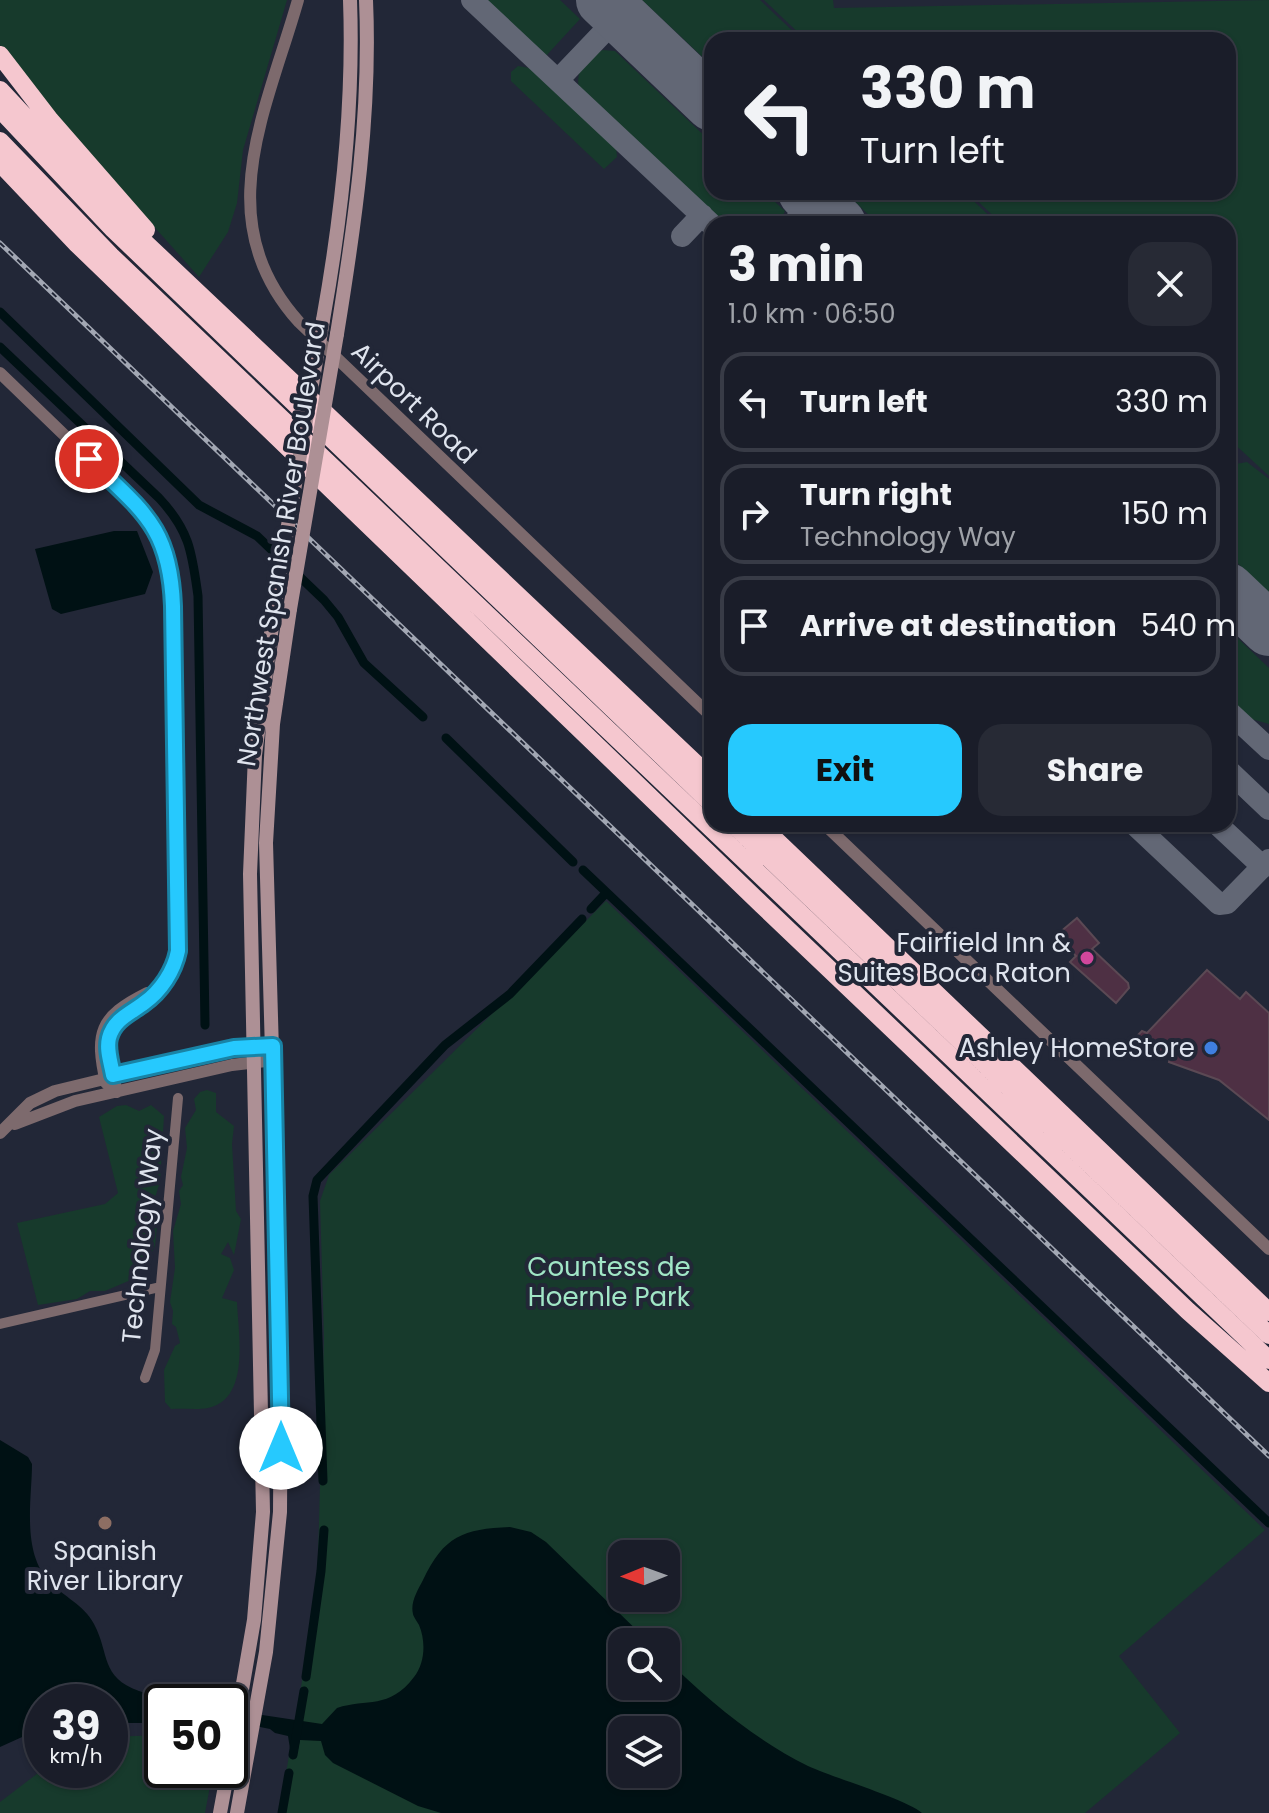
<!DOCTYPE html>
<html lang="en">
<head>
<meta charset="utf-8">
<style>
  :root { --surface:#1a1d29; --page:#272a35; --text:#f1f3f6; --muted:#9fa2a8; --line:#383b46; --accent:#26c9fe }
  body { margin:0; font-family:Poppins,sans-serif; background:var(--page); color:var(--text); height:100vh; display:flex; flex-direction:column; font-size:30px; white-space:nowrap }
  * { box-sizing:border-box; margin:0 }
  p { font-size:26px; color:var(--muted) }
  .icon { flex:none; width:44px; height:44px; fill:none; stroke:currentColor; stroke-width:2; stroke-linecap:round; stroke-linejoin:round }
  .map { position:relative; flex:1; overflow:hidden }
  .side { position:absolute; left:704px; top:216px; width:532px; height:616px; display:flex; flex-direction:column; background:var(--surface); border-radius:24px; box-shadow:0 2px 6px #0004,0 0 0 2px var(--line) }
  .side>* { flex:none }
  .guide { position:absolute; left:704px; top:32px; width:532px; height:168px; border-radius:24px; box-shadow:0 2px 6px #0004,0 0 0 2px var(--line); background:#1a1d29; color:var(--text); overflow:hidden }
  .needle { width:52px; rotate:269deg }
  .tools { position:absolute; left:608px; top:1540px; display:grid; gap:16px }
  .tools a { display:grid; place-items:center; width:72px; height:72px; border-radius:16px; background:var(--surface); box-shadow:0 2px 6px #0004,0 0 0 2px var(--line); font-size:40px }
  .speed { position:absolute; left:24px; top:1684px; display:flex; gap:16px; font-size:40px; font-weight:700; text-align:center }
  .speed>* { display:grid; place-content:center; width:104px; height:104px; border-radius:50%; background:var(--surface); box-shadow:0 2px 6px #0004,0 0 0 2px var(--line); line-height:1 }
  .speed small { font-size:20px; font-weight:400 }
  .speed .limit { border:4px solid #111; border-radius:12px; background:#fff; color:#111 }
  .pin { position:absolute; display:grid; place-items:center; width:68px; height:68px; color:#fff; margin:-34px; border:4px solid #fff; border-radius:50%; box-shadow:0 2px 8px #0007 }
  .me { position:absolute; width:88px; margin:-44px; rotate:0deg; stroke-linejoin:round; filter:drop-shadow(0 0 6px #0008) }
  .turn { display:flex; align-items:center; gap:28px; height:168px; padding:0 24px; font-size:36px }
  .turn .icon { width:104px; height:104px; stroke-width:2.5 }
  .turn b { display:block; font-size:56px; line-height:68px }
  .round { display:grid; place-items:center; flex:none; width:84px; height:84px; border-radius:24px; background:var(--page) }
  .summary { display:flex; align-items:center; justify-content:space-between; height:136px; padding:0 24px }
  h1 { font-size:48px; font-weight:700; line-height:60px }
  .action { display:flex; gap:16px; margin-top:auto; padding:16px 24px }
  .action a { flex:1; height:92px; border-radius:24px; background:var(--accent); color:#111; font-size:32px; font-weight:700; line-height:92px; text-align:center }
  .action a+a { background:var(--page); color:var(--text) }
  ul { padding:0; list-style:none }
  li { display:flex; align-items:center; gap:24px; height:100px; margin:0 16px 12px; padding:0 8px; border:4px solid var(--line); border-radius:24px }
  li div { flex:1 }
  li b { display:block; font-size:30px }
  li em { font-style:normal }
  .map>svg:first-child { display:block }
  .green { fill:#173a2c; fill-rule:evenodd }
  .water { fill:#001114; fill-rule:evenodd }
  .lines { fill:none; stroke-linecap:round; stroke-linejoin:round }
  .canal { stroke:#001114; stroke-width:9 }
  .taxiway { stroke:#626775; stroke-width:22 }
  .runway { stroke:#626775; stroke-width:54 }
  .building { fill:#4e3044; stroke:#5b4954; stroke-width:2 }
  .minor { stroke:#7d6a6d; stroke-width:10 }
  .tertiary { stroke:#7d6a6d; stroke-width:12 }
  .secondary { stroke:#ad9095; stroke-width:14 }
  .motorway { stroke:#f5c7cf; stroke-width:18 }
  .rail-casing { stroke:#a2a7b3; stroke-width:5 }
  .rail { stroke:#222737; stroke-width:2; stroke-dasharray:6; stroke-linecap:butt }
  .secondary-bridge { stroke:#ad9095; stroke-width:14 }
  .route-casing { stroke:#1983a5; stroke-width:20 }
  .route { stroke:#26c9fe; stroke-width:14 }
  .hotel-dot { fill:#d1479c; stroke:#222737; stroke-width:3 }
  .shop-dot { fill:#3f7fe0; stroke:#222737; stroke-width:3 }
  .education-dot { fill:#8d6e63; stroke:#222737; stroke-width:3 }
  .labels { text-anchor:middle; stroke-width:8; stroke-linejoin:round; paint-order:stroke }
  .street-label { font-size:26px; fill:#dfe4ee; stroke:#222737 }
  .poi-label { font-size:26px; fill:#dfe4ee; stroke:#222737; text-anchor:end }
  .park-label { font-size:26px; fill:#a1e6c6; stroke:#222737 }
</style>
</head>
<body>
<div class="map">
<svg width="1269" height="1813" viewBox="0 0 1269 1813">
  <rect width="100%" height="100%" fill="#222737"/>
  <!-- green -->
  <path class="green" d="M0 0H287L243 150 237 203 228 232 199 277 25 82 0 45Z
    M484 0H560L580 19 545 57Z
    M642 0H760L802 40H712V66Z
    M764 0H833L834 8 1269 0V476L1228 438V224H1002L968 192H1228V40H806Z
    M603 50 615 51 712 143V192H764L785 211 779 224H723L580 91C573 74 587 56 603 50Z
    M518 66 535 69 616 146 617 157 604 169 511 81V72Z
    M845 192H964L998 224H878Z
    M1247 462 1269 479V593L1228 554V471L1236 464Z
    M1228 629 1269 668V724L1248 718 1228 700Z
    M606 901 1265 1530 1119 1656 1180 1733 1085 1813H279L317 1595 324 1338 320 1201 329 1175ZM622 1554H666V1598H622ZM622 1642H666V1686H622ZM622 1730H666V1774H622Z
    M207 1090 216 1093V1112L234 1126 232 1144 236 1211 241 1219 234 1255 228 1242 221 1254 230 1258 234 1270 222 1298 237 1302C238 1332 251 1399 208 1408 197 1410 183 1408 171 1409L165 1402 164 1370 175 1346 180 1343 176 1327 172 1324 173 1311 170 1302 175 1268 173 1231 181 1204 179 1191 183 1185 181 1177 187 1148 185 1128 196 1110 194 1099 200 1092Z
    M126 1105 139 1111 151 1105 164 1116 160 1182 152 1207 157 1226 155 1246 140 1276 105 1291H90L77 1299 38 1305 17 1223 105 1204 118 1193 99 1117 117 1106Z
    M162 1735V1770H213L205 1813H0V1802L42 1770H110V1737Z"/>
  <!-- water -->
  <path class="water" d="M114 531H137L153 572 145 594 61 614 52 609 35 549Z
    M0 1440 28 1457 32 1464C32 1499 21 1553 50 1582 64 1597 84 1605 94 1624 110 1654 100 1677 139 1691 168 1701 182 1681 216 1702H162V1723H110V1702H42V1728L0 1747Z
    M510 1527 531 1532 546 1542 649 1642H622V1686H666V1659C708 1700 755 1740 808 1766 834 1778 906 1799 922 1813H441L418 1806 333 1763 325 1755 321 1741 300 1740 297 1754 291 1755 288 1736 275 1733 270 1729 230 1721V1710L322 1724 337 1708C367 1698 389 1710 414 1677 425 1664 426 1641 419 1625 418 1623 413 1616 413 1614 410 1602 418 1590 423 1580 444 1536 463 1529 510 1527ZM622 1730H666V1774H622Z"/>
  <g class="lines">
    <!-- canal -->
    <path class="canal" d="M0 312 199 505 257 536 324 600 338 617 364 663 423 717
      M0 347 159 498C190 531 192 553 198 596L205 1025
      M446 738 573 862
      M583 870 1269 1523
      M591 909 606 893
      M323 1481 313 1196 317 1180 445 1045 510 994 582 919
      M306 1677 321 1571 324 1530
      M293 1755 304 1691
      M282 1813 289 1773"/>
    <!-- taxiway -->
    <path class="taxiway" d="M472 0 712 225
      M558 80 619 16
      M797 221 813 213 830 216
      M794 224 803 209 802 192
      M682 236 702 215
      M1228 711 1269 749
      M1228 770 1269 809
      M1134 824 1219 904 1227 903 1269 860
      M1217 824 1263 867"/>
    <!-- runway -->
    <path class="runway" d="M603 0 712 104
      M805 192 839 224
      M1228 590 1269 629"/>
  </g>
  <!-- building -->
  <path class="building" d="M1077 918 1099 943 1092 949 1128 983 1129 988 1116 1003 1070 962 1076 956 1059 939 1062 936 1059 933Z
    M1207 970 1240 999 1246 992 1269 1013V1120L1219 1080 1169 1062 1170 1058 1135 1038 1142 1031 1147 1033Z"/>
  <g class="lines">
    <!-- minor -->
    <path class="minor" d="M0 1324 160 1287
      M145 1378 155 1350 178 1098"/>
    <!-- tertiary -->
    <path class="tertiary" d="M298 0C266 112 208 221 299 322L712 717
      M0 373 144 512 162 540 170 566 179 944C176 967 164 988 146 1002 130 1014 111 1020 109 1042 107 1058 113 1076 117 1092
      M824 824 1269 1249
      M106 1083C95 1033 99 1017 147 993
      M15 1124 75 1101 232 1065 274 1060
      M0 1133 30 1103 55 1091 228 1049 273 1046"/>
    <!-- secondary -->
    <path class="secondary" d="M323 320C342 214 354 108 350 0
      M337 334C355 223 371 113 366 0
      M230 1759 254 1620 263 1512 250 874 255 755 276 596
      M220 1813 228 1770
      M237 1813 266 1652 280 1512 281 1364 266 843 273 724 290 609"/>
    <!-- motorway -->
    <path class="motorway" d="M0 55 50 120 146 230
      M0 90 121 220 712 779
      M0 109 113 229 712 804
      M0 141 111 256 1269 1360
      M0 163 77 244 762 905 1188 1311 1269 1383
      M733 824 1269 1335
      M759 824 1269 1312"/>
    <!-- rail casing -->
    <g class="rail-casing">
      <path id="rail" d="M0 243 1269 1456"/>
    </g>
    <!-- rail -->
    <use href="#rail" class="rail"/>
    <!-- secondary-bridge -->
    <path class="secondary-bridge" d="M276 596 323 320
      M290 609 337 334"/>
  </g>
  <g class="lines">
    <!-- route casing -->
    <g class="route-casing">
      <path id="route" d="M89 459C142 511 170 526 173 606L178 951C174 971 161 991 144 1003 131 1013 114 1019 109 1038 106 1050 111 1063 113 1075L234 1048 273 1046 281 1448"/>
    </g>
    <!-- route -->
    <use href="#route" class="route"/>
  </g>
  <!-- markers -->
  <circle class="hotel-dot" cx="1087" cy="958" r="8"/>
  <circle class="shop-dot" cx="1211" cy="1048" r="8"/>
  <circle class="education-dot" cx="105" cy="1523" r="8"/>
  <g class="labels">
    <!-- street labels -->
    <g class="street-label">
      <text transform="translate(414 403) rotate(44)" y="9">Airport Road</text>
      <text transform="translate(281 544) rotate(-81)" y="9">Northwest Spanish River Boulevard</text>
      <text transform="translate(142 1236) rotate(-84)" y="9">Technology Way</text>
    </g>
    <!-- poi labels -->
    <g class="poi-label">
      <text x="1071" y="952">Fairfield Inn &amp;<tspan x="1071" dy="30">Suites Boca Raton</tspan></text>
      <text x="1195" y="1057">Ashley HomeStore</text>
      <text x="105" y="1560" text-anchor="middle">Spanish<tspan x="105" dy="30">River Library</tspan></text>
    </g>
    <!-- park labels -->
    <g class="park-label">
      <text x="609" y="1276">Countess de<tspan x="609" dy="30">Hoernle Park</tspan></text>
    </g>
  </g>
</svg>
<div class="tools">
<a><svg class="needle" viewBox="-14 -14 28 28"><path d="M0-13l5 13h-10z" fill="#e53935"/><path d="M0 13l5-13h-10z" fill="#9fa2a8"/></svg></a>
<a><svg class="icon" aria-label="search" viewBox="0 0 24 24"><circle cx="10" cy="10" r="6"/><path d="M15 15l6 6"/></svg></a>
<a><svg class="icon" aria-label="layers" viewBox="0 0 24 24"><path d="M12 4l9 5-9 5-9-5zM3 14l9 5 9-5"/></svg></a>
</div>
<div class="speed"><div>39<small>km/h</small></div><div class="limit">50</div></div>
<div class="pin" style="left:89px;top:459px;background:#d93025"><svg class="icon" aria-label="arrive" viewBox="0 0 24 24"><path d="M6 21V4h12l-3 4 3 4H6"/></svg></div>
<svg class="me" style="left:281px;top:1448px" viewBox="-20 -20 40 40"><circle r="19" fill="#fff"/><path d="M0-13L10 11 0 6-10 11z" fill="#26c9fe"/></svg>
<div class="guide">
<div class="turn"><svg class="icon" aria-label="left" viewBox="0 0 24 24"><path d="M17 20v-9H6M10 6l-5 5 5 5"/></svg><div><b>330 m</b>Turn left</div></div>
</div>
<section class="side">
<div class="summary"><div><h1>3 min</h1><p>1.0 km · 06:50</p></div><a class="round"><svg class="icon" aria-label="close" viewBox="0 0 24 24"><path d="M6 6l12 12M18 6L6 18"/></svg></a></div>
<ul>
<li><svg class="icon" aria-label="left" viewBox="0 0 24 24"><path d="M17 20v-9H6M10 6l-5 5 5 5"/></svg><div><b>Turn left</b></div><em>330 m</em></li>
<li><svg class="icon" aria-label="right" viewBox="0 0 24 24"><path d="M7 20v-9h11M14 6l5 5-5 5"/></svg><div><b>Turn right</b><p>Technology Way</p></div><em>150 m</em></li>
<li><svg class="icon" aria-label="arrive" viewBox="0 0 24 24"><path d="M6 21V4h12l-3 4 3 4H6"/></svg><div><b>Arrive at destination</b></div><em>540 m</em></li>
</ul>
<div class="action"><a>Exit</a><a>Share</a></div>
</section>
</div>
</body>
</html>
